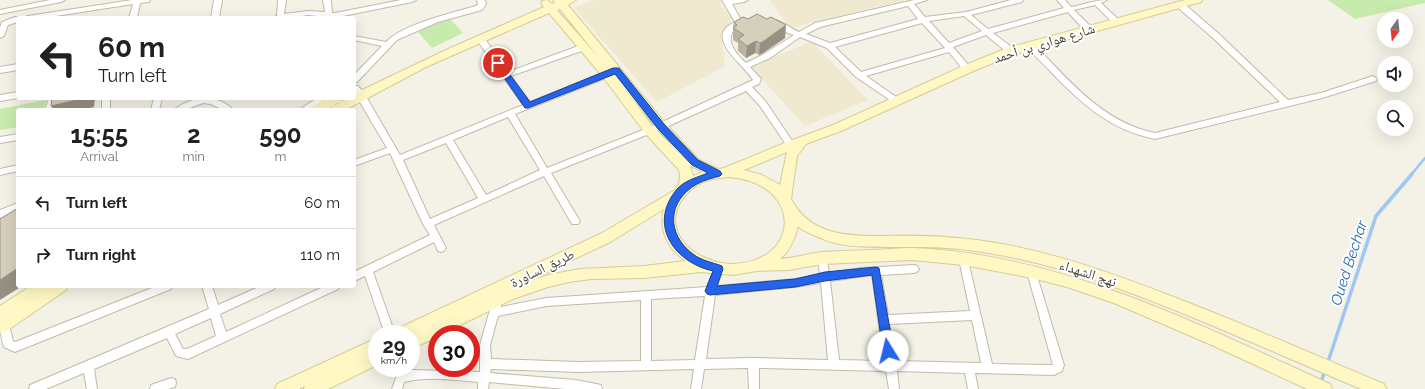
<!DOCTYPE html>
<html lang="en">
<head>
<meta charset="utf-8">
<style>
  :root { --surface:#fff; --page:#f6f6f6; --text:#202124; --muted:#757577; --line:#e0e0e0 }
  body { margin:0; font-family:Raleway,"Noto Naskh Arabic",sans-serif; background:var(--page); color:var(--text); height:100vh; display:flex; flex-direction:column; font-size:15px; white-space:nowrap }
  * { box-sizing:border-box; margin:0 }
  p { font-size:13px; color:var(--muted) }
  .icon { flex:none; width:22px; height:22px; fill:none; stroke:currentColor; stroke-width:2; stroke-linecap:round; stroke-linejoin:round }
  .map { position:relative; flex:1; overflow:hidden }
  .side { position:absolute; left:16px; top:108px; width:340px; height:180px; display:flex; flex-direction:column; background:var(--surface); border-radius:4px; box-shadow:0 4px 16px #0002 }
  .side>* { flex:none }
  .hud { position:absolute; left:16px; top:16px; width:340px; height:84px; border-radius:4px; box-shadow:0 4px 16px #0002; background:#fff; color:var(--text); overflow:hidden }
  .needle { width:26px; rotate:195deg }
  .tools { position:absolute; left:1377px; top:12px; display:grid; gap:8px }
  .tools a { display:grid; place-items:center; width:36px; height:36px; border-radius:50%; background:var(--surface); box-shadow:0 4px 16px #0002; font-size:20px }
  .speed { position:absolute; left:368px; top:325px; display:flex; gap:8px; font-size:20px; font-weight:700; text-align:center }
  .speed>* { display:grid; place-content:center; width:52px; height:52px; border-radius:50%; background:var(--surface); box-shadow:0 4px 16px #0002; line-height:1 }
  .speed small { font-size:10px; font-weight:400 }
  .speed .limit { border:6px solid #d22; background:#fff; color:#111 }
  .pin { position:absolute; display:grid; place-items:center; width:34px; height:34px; color:#fff; margin:-17px; border:2px solid #fff; border-radius:50%; box-shadow:0 1px 4px #0007 }
  .me { position:absolute; width:44px; margin:-22px; rotate:351deg; stroke-linejoin:round; filter:drop-shadow(0 0 3px #0008) }
  .turn { display:flex; align-items:center; gap:14px; height:84px; padding:0 16px; font-size:18px }
  .turn .icon { width:52px; height:52px; stroke-width:2.5 }
  .turn b { display:block; font-size:28px; line-height:34px }
  .eta { display:flex; justify-content:space-evenly; align-items:center; height:68px; text-align:center }
  .eta b { font-size:24px; font-weight:700; line-height:28px }
  ul { padding:0; list-style:none }
  li { display:flex; align-items:center; gap:12px; height:52px; padding:0 16px; border-top:1px solid var(--line) }
  li div { flex:1 }
  li b { display:block; font-size:15px }
  li em { font-style:normal }
  .map>svg:first-child { display:block }
  .education { fill:#eee9cf }
  .green { fill:#c7eaad }
  .lines { fill:none; stroke-linecap:round; stroke-linejoin:round }
  .stream-far1 { stroke:#9fc7f4; stroke-width:2.5 }
  .stream { stroke:#9fc7f4; stroke-width:3.5 }
  .minor-casing { stroke:#c0bba8; stroke-width:2 }
  .secondary-casing { stroke:#d6cd94; stroke-width:2 }
  .minor { fill:#fff; fill-rule:evenodd }
  .secondary { fill:#fff8c5; fill-rule:evenodd }
  .wall { fill:#b8b2a1 }
  .shaded-wall { fill:#969183 }
  .building { fill:#d6cfbb; stroke:#969183 }
  .route { fill:#2563eb; stroke:#184099 }
  .labels { text-anchor:middle; stroke-width:4; stroke-linejoin:round; paint-order:stroke }
  .street-label { font-size:14px; fill:#474235; stroke:#fff }
  .water-label { font-size:15px; font-style:italic; fill:#296bb8; stroke:#fff }
</style>
</head>
<body>
<div class="map">
<svg width="1425" height="389" viewBox="0 0 1425 389">
  <rect width="100%" height="100%" fill="#f4f1e6"/>
  <!-- education -->
  <path class="education" d="M594 0H720L721 6 732 18 721 36 725 66 657 102 574 8Z
    M770 0H905L790 28Z
    M812 42 868 100 805 126 750 66Z"/>
  <!-- green -->
  <path class="green" d="M1328 0H1425V3L1355 19Z
    M449 18 463 33 432 48 418 32Z
    M46 100 43 110H18V127L0 130V109Z"/>
  <g class="lines">
    <!-- stream-far1 -->
    <path class="stream-far1" d="M1411 175 1425 158"/>
    <!-- stream -->
    <path class="stream" d="M1327 365 1376 216 1412 174
      M1319 389 1325 370"/>
    <!-- minor casing -->
    <g class="minor-casing">
      <path id="minor" d="M50 0H65L61 2 0 14V10Z
        M132 0H150L149 2 140 3 137 18H129L133 4 43 18H24L28 16Z
        M214 0H222L219 18H211Z
        M278 0H286L284 14 308 11 325 12 323 0H331L332 13H335L401 0H416L412 2 333 18 308 15 290 18H272L277 16Z
        M477 0H485L486 4 482 10 438 22 397 40 357 82 354 83V75L382 46 354 40V36L386 42C403 24 452 13 476 6L478 4Z
        M722 0H748L744 2 732 4 741 20 746 19 750 21 749 23C721 30 729 48 746 63L764 54 794 35 785 32 773 24V20C781 19 791 29 799 32L815 23 914 0H927L914 4 925 17 966 12 1011 0H1023L1022 2 971 15 988 29 1064 8 1057 0H1065L1071 7C1083 5 1094 0 1107 0L1101 3 1121 22 1120 24H1114L1095 5 1074 10 1091 27V31H1085L1068 12 993 33 1014 49V53H1008L986 35 953 47 970 67 971 69 970 71H964L949 52 866 76 899 99 900 101 899 103 896 104 856 77 827 48 800 37 770 58 750 67 761 79 759 84 752 87 766 102 797 148 798 150 797 152H791L760 106 746 91 664 128 551 173 578 218 580 221 578 224H572L544 176 434 225 446 248 444 251 441 252 438 251 434 242 373 272 395 334H385L365 276 354 281V272L430 235 423 224 390 153 354 166V160L387 148 354 92V86H358L364 93 400 155 523 105 477 40V36H483L508 72 581 45H587V49L511 76 530 102 610 70H616L617 72 616 74 515 114 547 168 658 124 753 80C746 66 701 37 735 22ZM908 6 918 19 830 43 806 34 820 27ZM964 16 982 31 949 43 929 21ZM922 23 945 48 861 72 835 47ZM508 117 540 170 486 195 453 140ZM446 143 478 198 430 219 403 160Z
        M1176 2H1182L1219 34 1288 100 1321 93 1373 76 1377 79 1376 81 1322 98 1155 139C1110 130 1082 104 1051 72 1043 63 1033 55 1026 45L1027 43H1033C1068 80 1104 123 1155 133L1280 102 1213 38 1176 6Z
        M15 17 21 18H18V22L8 25 4 36 0 38V27L2 22Z
        M18 64V70L0 73V67Z
        M18 92V98L0 101V95Z
        M49 98H57L53 110H45Z
        M102 98H110V110H102Z
        M154 98H162L159 110H151Z
        M198 98C211 98 225 100 233 110H223L211 104 203 103 184 110H173L183 104Z
        M317 98H327L309 110H299Z
        M18 134V140L0 143V137Z
        M18 165V171L0 175V169Z
        M18 203V211L0 218V210Z
        M823 254 826 255 829 273 861 268 914 265 917 266 919 269 917 272 914 273 881 275 888 315 970 311 959 259 961 256 964 255 967 256 992 364 1053 365 1027 272 1029 269 1032 268 1035 269 1064 365 1062 371 1054 375 975 373 978 389H968L965 373 897 371 899 389H889L886 371 759 368V389H749L748 368 704 369 701 389H691L694 369 578 372 491 369 490 373 576 380 601 385 602 389H565L489 382 488 389H478V382C455 380 428 376 404 382L402 389H392L397 375 412 370 480 372V345L491 306 492 303 496 302 500 303 501 307 546 298 707 287 715 266 718 265 721 266 723 269 717 286 795 279 820 275 818 258 820 255ZM872 275 884 361 839 360 830 281ZM821 283 828 360 753 358 706 359 715 295 795 287ZM705 296 695 360 651 361V299ZM641 300V361L578 362 491 359 490 345 498 316 546 306ZM972 320 981 363 895 361 889 324Z
        M157 286H173L171 289 15 352 4 347C0 336 0 323 0 311L4 312 9 325 13 341 15 342Z
        M202 286H212L218 305 261 286H276L274 289 220 314 226 332 325 286H340L338 289 188 359 176 356 167 338 94 369 97 389H87L84 373 46 389H29L30 385 209 309ZM211 318 216 336 187 349H183L175 334Z
        M171 378 175 379 176 383 175 387 168 389H150L151 385Z"/>
    </g>
    <!-- secondary casing -->
    <g class="secondary-casing">
      <path id="secondary" d="M547 0 552 4 555 3 553 0H576L568 5 665 123 699 160 718 169 724 168 787 142 833 125 963 66 1007 48 1185 0H1202L1201 2 1015 54 971 72 841 131 806 144 797 156 791 199C810 235 846 236 882 236 909 235 941 236 968 239 1042 247 1115 274 1184 301 1251 327 1317 356 1384 384L1386 389H1361C1299 363 1239 336 1177 311 1110 284 1041 259 968 250 941 246 911 247 884 247 855 246 843 248 816 236 809 233 803 231 798 226 795 238 790 251 780 259 794 258 808 254 822 252 837 251 852 251 867 250 882 250 898 248 913 248 1060 254 1198 324 1330 384L1332 389H1307L1214 346 1114 303 1067 287 1032 278 964 265 912 260 823 264 788 270 757 271 733 275 701 272 644 278 591 279 569 282 548 287 513 299 442 334H437V337L411 349V334H395L397 329 602 233 675 190C680 184 681 178 679 170L645 133 603 77 549 13 426 67 345 110H330C334 103 346 98 354 98V95L360 91 448 49 544 7 541 3 542 1ZM560 9 599 58 557 10ZM625 89 657 129 683 157 653 127ZM787 152 780 185 762 175 744 170ZM690 166H691L703 172 693 176ZM730 177C803 184 802 261 733 264 719 264 708 260 696 253 664 233 671 198 703 182 712 178 721 178 730 177ZM664 209C658 231 669 250 686 261L644 266 580 269 548 275 527 282 612 241Z
        M328 98H343C336 109 321 110 309 110L311 107Z
        M31 286H68L66 290 5 332 0 333V306Z
        M377 338V365L328 389H304L305 386 299 389H275L277 384Z"/>
    </g>
    <!-- minor -->
    <use href="#minor" class="minor"/>
    <!-- secondary -->
    <use href="#secondary" class="secondary"/>
  </g>
  <!-- wall -->
  <path class="wall" d="M748 19H767L785 38 763 53 759 55 755 53 746 58 738 51V43L733 40V28L734 22Z"/>
  <!-- shaded-wall -->
  <path class="shaded-wall" d="M786 25 785 38 763 53 759 55 760 43Z
    M756 41 755 53 746 58 747 46Z
    M85 98H95L94 107 81 110H54L51 106Z
    M18 268V286H22L0 300V280Z"/>
  <!-- building -->
  <path class="building" d="M757 14 767 19 771 17 786 25 764 41 760 43 756 41 747 46 738 39 744 35 733 28 737 25 734 22 743 17 748 19Z
    M52 98H85L51 106Z
    M18 208V268L0 280V219Z"/>
  <!-- route -->
  <path class="route" d="M498 60 500 61 530 102 613 68H619L664 124 698 160 720 171 722 174 720 176C713 178 704 180 697 184 667 201 666 234 693 254 702 261 712 262 722 266L723 269 717 286 795 279 825 272 876 267 879 268 894 351 892 354 888 356 885 354 883 351 872 275 825 281 795 287 710 295 707 294 705 291 713 271C673 262 647 223 678 188 686 180 698 177 708 173L692 165 658 129 615 74 528 108H525L494 63Z"/>
  <g class="labels">
    <!-- street labels -->
    <g class="street-label">
      <text transform="translate(1044 43) rotate(-17)" y="5">شارع هواري بن أحمد</text>
      <text transform="translate(542 268) rotate(-26)" y="5">طريق الساورة</text>
      <text transform="translate(1088 273) rotate(18)" y="5">نهج الشهداء</text>
    </g>
    <!-- water labels -->
    <g class="water-label">
      <text transform="translate(1349 263) rotate(-72)" y="5">Oued Bechar</text>
    </g>
  </g>
</svg>
<div class="tools">
<a><svg class="needle" viewBox="-14 -14 28 28"><path d="M0-13l5 13h-10z" fill="#e53935"/><path d="M0 13l5-13h-10z" fill="#757577"/></svg></a>
<a><svg class="icon" aria-label="sound" viewBox="0 0 24 24"><path d="M4 9h4l5-4v14l-5-4H4zM17 9q2 3 0 6"/></svg></a>
<a><svg class="icon" aria-label="search" viewBox="0 0 24 24"><circle cx="10" cy="10" r="6"/><path d="M15 15l6 6"/></svg></a>
</div>
<div class="speed"><div>29<small>km/h</small></div><div class="limit">30</div></div>
<div class="pin" style="left:498px;top:63px;background:#d93025"><svg class="icon" aria-label="arrive" viewBox="0 0 24 24"><path d="M6 21V4h12l-3 4 3 4H6"/></svg></div>
<svg class="me" style="left:888px;top:351px" viewBox="-20 -20 40 40"><circle r="19" fill="#fff"/><path d="M0-13L10 11 0 6-10 11z" fill="#2563eb"/></svg>
<div class="hud">
<div class="turn"><svg class="icon" aria-label="left" viewBox="0 0 24 24"><path d="M17 20v-9H6M10 6l-5 5 5 5"/></svg><div><b>60 m</b>Turn left</div></div>
</div>
<section class="side">
<div class="eta">
<div><b>15:55</b><p>Arrival</p></div>
<div><b>2</b><p>min</p></div>
<div><b>590</b><p>m</p></div>
</div>
<ul>
<li><svg class="icon" aria-label="left" viewBox="0 0 24 24"><path d="M17 20v-9H6M10 6l-5 5 5 5"/></svg><div><b>Turn left</b></div><em>60 m</em></li>
<li><svg class="icon" aria-label="right" viewBox="0 0 24 24"><path d="M7 20v-9h11M14 6l5 5-5 5"/></svg><div><b>Turn right</b></div><em>110 m</em></li>
</ul>
</section>
</div>
</body>
</html>
